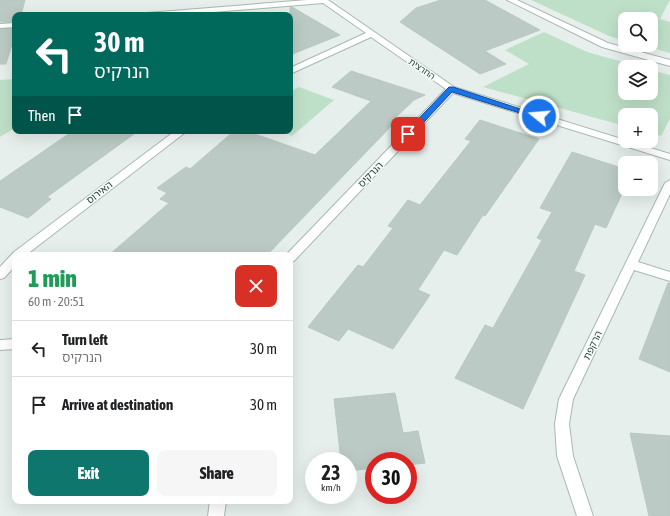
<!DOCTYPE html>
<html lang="en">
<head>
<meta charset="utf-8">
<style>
  :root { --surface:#fff; --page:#f6f6f6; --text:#202124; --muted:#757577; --line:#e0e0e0; --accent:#0f766e }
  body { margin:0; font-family:"Asap Condensed","Noto Sans Hebrew",sans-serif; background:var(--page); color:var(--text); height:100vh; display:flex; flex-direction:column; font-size:15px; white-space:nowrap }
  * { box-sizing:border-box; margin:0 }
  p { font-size:13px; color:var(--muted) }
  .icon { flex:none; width:22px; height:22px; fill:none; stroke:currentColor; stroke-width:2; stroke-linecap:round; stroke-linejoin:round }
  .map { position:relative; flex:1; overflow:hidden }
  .sheet { position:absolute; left:12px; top:252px; width:281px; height:252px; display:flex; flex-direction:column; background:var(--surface); border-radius:8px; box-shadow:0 4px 16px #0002 }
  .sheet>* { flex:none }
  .top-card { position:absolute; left:12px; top:12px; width:281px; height:122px; border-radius:8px; box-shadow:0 4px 16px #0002; background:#00695c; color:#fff; overflow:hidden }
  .fabs { position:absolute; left:618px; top:12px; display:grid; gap:8px }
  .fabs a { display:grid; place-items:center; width:40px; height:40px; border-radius:8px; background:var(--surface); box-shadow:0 4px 16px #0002; font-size:20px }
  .speed { position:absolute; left:305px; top:452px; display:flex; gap:8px; font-size:20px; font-weight:700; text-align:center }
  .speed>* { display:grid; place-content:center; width:52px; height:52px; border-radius:50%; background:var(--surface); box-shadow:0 4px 16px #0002; line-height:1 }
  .speed small { font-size:10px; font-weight:400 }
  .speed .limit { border:6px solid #d22; background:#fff; color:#111 }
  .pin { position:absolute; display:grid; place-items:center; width:34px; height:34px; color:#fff; margin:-17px; border-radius:8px; box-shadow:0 2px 6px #0006 }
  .me { position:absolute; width:44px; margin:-22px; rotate:287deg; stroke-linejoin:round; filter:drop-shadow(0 0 3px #0008) }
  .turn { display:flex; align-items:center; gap:14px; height:84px; padding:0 16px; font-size:18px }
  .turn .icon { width:52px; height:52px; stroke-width:2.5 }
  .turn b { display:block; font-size:28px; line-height:34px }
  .then { display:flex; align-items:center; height:38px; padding:0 16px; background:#0003; gap:8px; font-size:15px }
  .round { display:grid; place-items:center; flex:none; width:42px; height:42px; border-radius:8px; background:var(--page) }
  .headline { display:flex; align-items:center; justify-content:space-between; height:68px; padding:0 16px }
  h1 { font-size:24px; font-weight:800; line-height:30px; color:#1e9e55 }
  .action { display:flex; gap:8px; margin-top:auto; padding:8px 16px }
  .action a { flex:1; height:46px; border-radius:8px; background:var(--accent); color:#fff; font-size:16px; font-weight:800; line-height:46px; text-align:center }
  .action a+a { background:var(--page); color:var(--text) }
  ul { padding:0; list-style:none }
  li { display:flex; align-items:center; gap:12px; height:56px; padding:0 16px; border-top:1px solid var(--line) }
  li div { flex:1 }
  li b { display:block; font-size:15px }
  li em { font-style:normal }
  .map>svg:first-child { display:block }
  .green { fill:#bfe0c8 }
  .building { fill:#bbcac4; stroke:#b8c9c2 }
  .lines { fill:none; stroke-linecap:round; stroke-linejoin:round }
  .minor-casing { stroke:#a8b8b2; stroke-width:2 }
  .minor { fill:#fff; fill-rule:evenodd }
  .route { fill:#1a73e8; stroke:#114b97 }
  .labels { text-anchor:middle; stroke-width:3; stroke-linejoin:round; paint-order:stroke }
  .far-street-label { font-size:9px; fill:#24423a; stroke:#f7fbf9 }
  .street-label { font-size:10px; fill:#24423a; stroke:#f7fbf9 }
</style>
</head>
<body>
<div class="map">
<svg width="670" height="516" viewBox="0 0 670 516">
  <rect width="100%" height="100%" fill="#e6efeb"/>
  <!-- green -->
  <path class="green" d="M531 0H670L660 19 670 22V53L642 45H651V19H625V41L609 36Z
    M544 32 587 52 641 67H625V93H651V70L670 75V119L661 136 651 133V115H625V126L483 87 529 64 505 50Z
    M15 79V128L0 137V80Z
    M299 87 334 100 292 136 279 131H290V92Z"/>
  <!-- building -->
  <path class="building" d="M0 0H25L21 15H15V22H0Z
    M441 0H485L540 30 485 51 506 64 480 74 400 22 416 8Z
    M290 7H292L340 35 290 55Z
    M15 28V35L6 64H0V29Z
    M351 71 425 95 414 100 394 119 397 120 267 255H109L169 203 160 199 167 193 157 188 186 167 190 169 234 131H246L315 155 371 101 332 87Z
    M480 120 539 139 485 216 483 215 457 255 444 250 418 290 430 295 393 349 348 329 339 341 308 327 358 265 363 267 393 228 388 226 408 200 420 205 471 141 465 139Z
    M73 131H138L47 197 51 199 28 218 0 207V181Z
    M572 152 625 169V187L606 228 595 224 574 271 585 275 523 409 455 378 485 325 493 328 542 240 537 238 552 212 540 208Z
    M668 283H670V372L639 359Z
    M395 393 403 433 418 431 425 463 408 465V461H374V468L348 471V461H341L334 399Z
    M630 433 670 436V516H649Z"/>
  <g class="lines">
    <!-- minor casing -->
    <g class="minor-casing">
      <path id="minor" d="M307 0H328L454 87 670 154V160L453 93 294 261 290 262V255H286L446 89 371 37 290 74V68L366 33 323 3 177 15H143L147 13Z
        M507 0H517L608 43 670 60V66L602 47Z
        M15 23V27L0 28V24Z
        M175 131H187L26 255H15V266L4 278 0 279V267L14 252Z
        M670 180V194L638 262 670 272V281L634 270 573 399 569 424 573 456 593 516H577L557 456 555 424 559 399 665 183Z
        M15 339V349L0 350V340Z
        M210 501H226L224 516H208Z"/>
    </g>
    <!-- minor -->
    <use href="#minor" class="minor"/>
  </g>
  <!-- route -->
  <path class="route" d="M449 87H453L542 116 539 118H536L452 92 411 136H405V133Z"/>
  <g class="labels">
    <!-- far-street labels -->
    <g class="far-street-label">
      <text transform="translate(422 69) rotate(35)" y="3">החרצית</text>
    </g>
    <!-- street labels -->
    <g class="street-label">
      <text transform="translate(370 174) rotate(-46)" y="4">הנרקיס</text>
      <text transform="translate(99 192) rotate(-38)" y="4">האירוס</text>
      <text transform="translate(592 345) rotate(-64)" y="4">הרקפת</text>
    </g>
  </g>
</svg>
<div class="fabs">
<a><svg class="icon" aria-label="search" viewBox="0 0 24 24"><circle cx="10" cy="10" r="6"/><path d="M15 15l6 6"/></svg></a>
<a><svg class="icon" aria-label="layers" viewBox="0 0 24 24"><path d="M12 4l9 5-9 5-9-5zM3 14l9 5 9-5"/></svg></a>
<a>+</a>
<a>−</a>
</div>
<div class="speed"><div>23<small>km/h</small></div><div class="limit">30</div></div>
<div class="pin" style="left:408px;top:134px;background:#d93025"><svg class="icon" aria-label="arrive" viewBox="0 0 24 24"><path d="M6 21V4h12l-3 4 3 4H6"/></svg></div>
<svg class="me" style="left:539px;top:116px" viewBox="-20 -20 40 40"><circle r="17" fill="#1a73e8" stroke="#fff" stroke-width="3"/><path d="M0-11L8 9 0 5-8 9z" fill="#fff"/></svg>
<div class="top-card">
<div class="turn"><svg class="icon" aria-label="left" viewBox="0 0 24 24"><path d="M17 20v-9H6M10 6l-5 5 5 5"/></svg><div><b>30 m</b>הנרקיס</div></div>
<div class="then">Then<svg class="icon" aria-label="arrive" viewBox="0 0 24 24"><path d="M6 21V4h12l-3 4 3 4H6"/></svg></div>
</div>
<section class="sheet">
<div class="headline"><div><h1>1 min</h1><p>60 m · 20:51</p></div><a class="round" style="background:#d93025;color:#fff"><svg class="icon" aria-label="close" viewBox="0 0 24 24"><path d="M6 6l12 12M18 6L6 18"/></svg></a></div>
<ul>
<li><svg class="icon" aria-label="left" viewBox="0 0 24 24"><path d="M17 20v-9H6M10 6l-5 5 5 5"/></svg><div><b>Turn left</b><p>הנרקיס</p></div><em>30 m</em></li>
<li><svg class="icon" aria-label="arrive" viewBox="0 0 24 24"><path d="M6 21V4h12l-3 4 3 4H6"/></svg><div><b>Arrive at destination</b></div><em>30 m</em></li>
</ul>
<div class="action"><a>Exit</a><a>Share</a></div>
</section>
</div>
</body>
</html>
